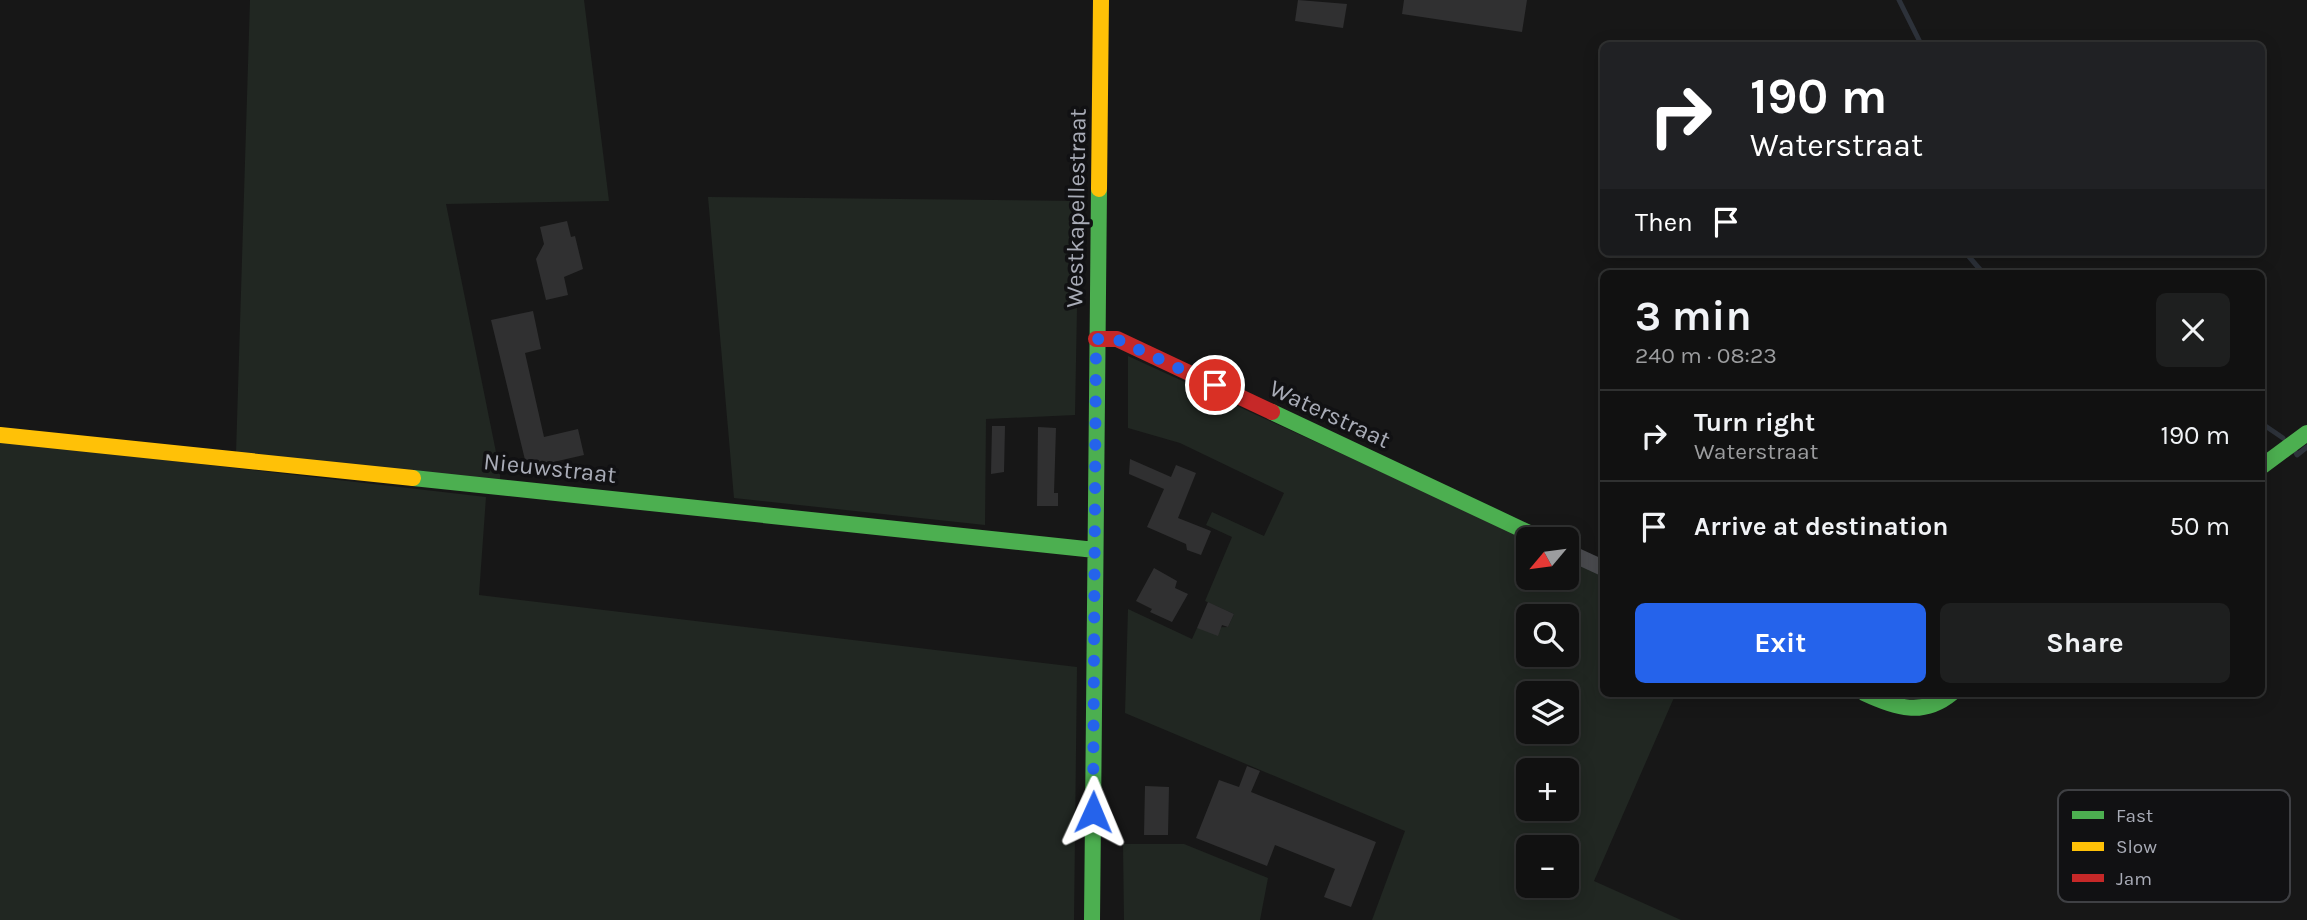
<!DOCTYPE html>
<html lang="en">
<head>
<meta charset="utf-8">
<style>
  :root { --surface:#111; --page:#1e1f1f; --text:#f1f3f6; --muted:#9c9d9f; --line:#303131; --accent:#2563eb }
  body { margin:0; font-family:Karla,sans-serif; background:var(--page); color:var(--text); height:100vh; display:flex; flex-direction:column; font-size:26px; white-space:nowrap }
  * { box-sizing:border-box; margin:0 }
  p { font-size:23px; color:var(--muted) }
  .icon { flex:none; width:38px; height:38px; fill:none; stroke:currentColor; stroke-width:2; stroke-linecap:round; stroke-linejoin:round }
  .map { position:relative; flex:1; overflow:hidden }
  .panel { position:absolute; left:1600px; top:270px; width:665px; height:427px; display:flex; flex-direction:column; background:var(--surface); border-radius:10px; box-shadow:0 4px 18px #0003,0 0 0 2px var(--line) }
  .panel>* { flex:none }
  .guide { position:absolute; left:1600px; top:42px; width:665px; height:214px; border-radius:10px; box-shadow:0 4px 18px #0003,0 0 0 2px var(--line); background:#202124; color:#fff; overflow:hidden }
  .needle { width:46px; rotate:241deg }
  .buttons { position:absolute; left:1516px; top:527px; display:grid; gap:14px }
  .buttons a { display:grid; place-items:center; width:63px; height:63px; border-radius:10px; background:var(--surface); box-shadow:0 4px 18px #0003,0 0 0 2px var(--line); font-size:35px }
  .pin { position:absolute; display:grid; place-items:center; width:60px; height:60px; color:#fff; margin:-30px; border:4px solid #fff; border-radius:50%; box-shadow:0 2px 7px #0007 }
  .me { position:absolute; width:77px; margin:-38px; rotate:1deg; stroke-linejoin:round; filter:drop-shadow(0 0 5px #0008) }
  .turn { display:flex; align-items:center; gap:24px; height:147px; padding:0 35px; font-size:32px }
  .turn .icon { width:91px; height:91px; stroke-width:2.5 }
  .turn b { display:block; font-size:49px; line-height:60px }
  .then { display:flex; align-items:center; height:66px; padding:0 35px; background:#0003; gap:14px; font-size:26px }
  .round { display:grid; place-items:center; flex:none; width:74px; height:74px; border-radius:10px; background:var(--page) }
  .summary { display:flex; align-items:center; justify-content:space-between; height:119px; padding:0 35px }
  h1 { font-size:42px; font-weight:700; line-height:52px }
  .button { display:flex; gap:14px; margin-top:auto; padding:14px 35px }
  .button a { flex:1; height:80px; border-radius:10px; background:var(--accent); color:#fff; font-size:28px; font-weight:700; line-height:80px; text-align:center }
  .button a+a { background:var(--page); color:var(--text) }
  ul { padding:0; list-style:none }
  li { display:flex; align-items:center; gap:21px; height:91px; padding:0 35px; border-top:2px solid var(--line) }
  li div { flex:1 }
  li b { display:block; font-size:26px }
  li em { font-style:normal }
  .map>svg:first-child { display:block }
  .green { fill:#212722; fill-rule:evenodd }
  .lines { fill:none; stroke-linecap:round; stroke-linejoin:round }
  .stream { stroke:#2d323a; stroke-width:5 }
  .building { fill:#303031 }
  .street { stroke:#4b4c50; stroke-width:16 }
  .fast { stroke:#4caf50; stroke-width:16 }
  .slow { stroke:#ffc107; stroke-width:16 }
  .jam { stroke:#c62828; stroke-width:16 }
  .route { stroke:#2563eb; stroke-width:12; stroke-dasharray:0 21.6 }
  .labels { text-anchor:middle; stroke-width:7; stroke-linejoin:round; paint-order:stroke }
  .street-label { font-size:24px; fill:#a9acb7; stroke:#111113 }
  .key { fill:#111113; stroke:#3f4044; stroke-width:2 }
  .key-label { font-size:19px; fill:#a9acb7 }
</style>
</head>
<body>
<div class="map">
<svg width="2307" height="920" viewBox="0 0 2307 920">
  <rect width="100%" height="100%" fill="#171717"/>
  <!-- green -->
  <path class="green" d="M250 0H584L609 201 446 204 500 472V482L236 454Z
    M708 197 1079 201 1075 415 986 419 985 525 734 498Z
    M1128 356 1528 539V578H1566V555L1603 571V693H1676L1594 881 1681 920H1372L1405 831 1125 713 1128 609 1192 639 1197 628 1228 627 1234 614 1205 601 1232 537 1206 525 1212 512 1264 536 1284 493 1180 443 1128 428ZM1528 616H1566V654H1528ZM1528 693H1566V732H1528ZM1528 770H1566V808H1528ZM1528 847H1566V886H1528Z
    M0 441 486 497 479 595 1077 667 1074 920H0Z
    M1123 844H1184L1268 878 1260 920H1124Z"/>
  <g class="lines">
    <!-- stream -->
    <path class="stream" d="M1899 0 1922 46
      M1965 252 1983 273
      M2261 423 2283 438
      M2295 451 2297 455 2307 447"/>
  </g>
  <!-- building -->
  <path class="building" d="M1298 0 1347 4 1343 28 1295 21Z
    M1404 0H1527L1522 32 1402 14Z
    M567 221 571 237 575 236 583 269 564 277 568 295 546 300 536 259 544 244 540 227Z
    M533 311 541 349 525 353 544 437 578 429 584 455 527 468 491 320Z
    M992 426H1005L1004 472 991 474Z
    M1038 427 1056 428 1054 493H1058V506H1037Z
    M1130 459 1171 477 1176 465 1196 473 1178 518 1211 531 1201 555 1187 550 1186 544 1147 527 1164 489 1129 474Z
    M1154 568 1177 581 1175 588 1188 594 1172 622 1150 612 1152 609 1136 601Z
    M1208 602 1234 614 1228 627 1222 625 1218 636 1197 628Z
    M1247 766 1260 771 1251 792 1376 842 1351 907 1324 897 1335 869 1275 845 1267 866 1196 838 1219 780 1239 787Z
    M1145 786 1169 787 1168 835H1144Z"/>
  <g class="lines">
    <!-- street -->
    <path class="street" d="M1566 551 1603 568"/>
    <!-- fast -->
    <path class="fast" d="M1272 412 1542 539
      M2261 467 2307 433
      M413 478 1095 550
      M1864 693C1896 708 1923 717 1952 693
      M1092 920 1099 189"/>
    <!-- slow -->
    <path class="slow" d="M1099 189 1101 0
      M0 435 413 478"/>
    <!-- jam -->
    <path class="jam" d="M1096 339H1117L1272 412"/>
  </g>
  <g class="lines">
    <!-- route -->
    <path class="route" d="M1093 812 1096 339H1116L1215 385"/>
  </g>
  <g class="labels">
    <!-- street labels -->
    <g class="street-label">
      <text transform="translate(1076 208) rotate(-89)" y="8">Westkapellestraat</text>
      <text transform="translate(1330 414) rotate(25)" y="8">Waterstraat</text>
      <text transform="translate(550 468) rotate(6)" y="8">Nieuwstraat</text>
    </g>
  </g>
  <!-- legend -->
  <rect x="2058" y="790" width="232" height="112" rx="10" class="key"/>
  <rect x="2072" y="811" width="32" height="8" fill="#4caf50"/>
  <rect x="2072" y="842" width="32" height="9" fill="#ffc107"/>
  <rect x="2072" y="874" width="32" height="8" fill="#c62828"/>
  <g class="key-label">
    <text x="2116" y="822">Fast</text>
    <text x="2116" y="853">Slow</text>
    <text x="2116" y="885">Jam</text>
  </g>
</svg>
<div class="buttons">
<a><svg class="needle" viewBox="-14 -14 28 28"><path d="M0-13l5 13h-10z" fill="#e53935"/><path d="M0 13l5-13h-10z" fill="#9c9d9f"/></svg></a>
<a><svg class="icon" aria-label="search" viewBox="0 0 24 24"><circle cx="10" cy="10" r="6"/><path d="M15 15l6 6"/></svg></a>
<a><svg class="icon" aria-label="layers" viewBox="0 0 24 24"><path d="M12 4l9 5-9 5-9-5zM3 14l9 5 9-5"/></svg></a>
<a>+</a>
<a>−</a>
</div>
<div class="pin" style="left:1215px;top:385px;background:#d93025"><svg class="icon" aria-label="arrive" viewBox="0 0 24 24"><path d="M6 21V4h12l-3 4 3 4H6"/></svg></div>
<svg class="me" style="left:1093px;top:812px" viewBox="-20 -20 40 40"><path d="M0-17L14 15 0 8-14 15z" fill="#2563eb" stroke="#fff" stroke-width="4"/></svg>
<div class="guide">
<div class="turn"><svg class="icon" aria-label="right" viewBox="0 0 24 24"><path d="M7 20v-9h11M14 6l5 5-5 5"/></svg><div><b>190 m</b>Waterstraat</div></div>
<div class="then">Then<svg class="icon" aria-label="arrive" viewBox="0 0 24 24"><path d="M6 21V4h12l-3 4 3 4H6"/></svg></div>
</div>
<section class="panel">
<div class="summary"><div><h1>3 min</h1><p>240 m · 08:23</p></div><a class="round"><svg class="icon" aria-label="close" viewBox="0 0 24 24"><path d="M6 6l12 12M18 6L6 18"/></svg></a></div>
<ul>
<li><svg class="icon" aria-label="right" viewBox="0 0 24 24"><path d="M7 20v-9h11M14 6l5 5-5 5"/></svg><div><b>Turn right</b><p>Waterstraat</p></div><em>190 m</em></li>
<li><svg class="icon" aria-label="arrive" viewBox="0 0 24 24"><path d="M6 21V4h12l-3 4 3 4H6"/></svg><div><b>Arrive at destination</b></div><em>50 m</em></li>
</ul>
<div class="button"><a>Exit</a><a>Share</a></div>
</section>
</div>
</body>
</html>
